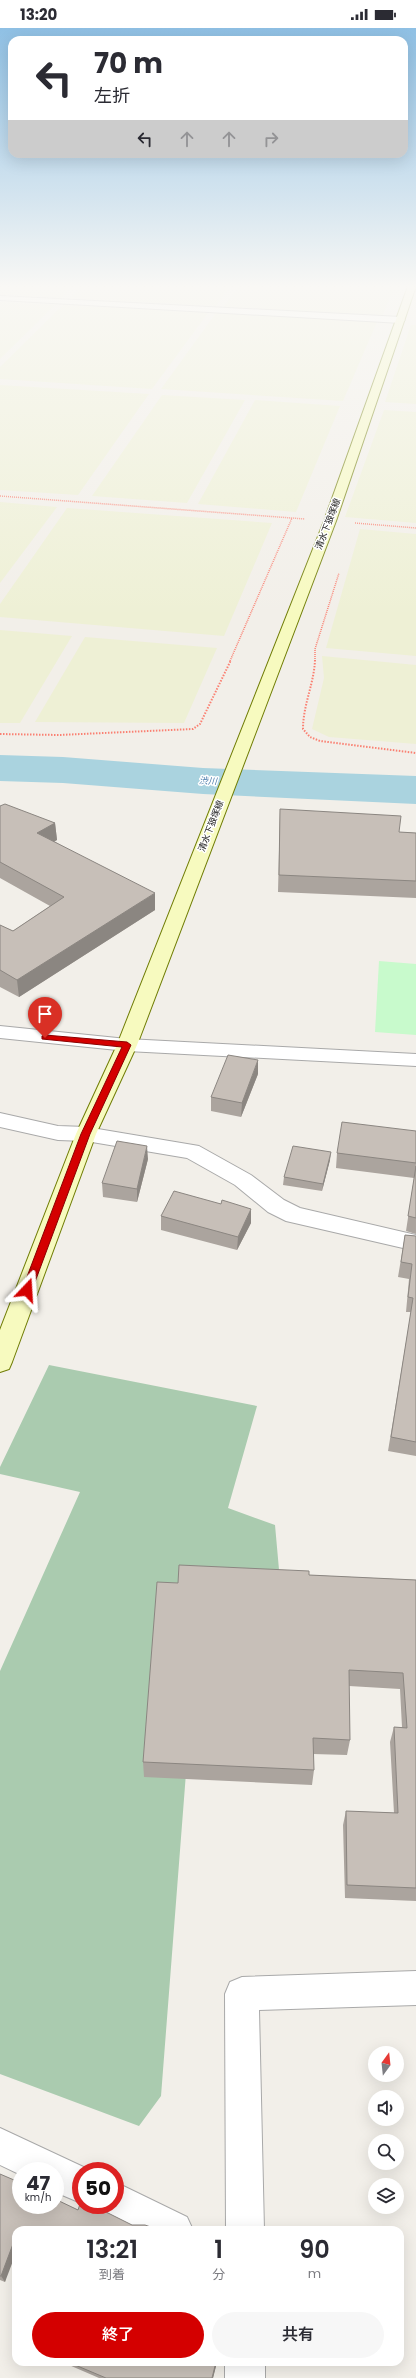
<!DOCTYPE html>
<html lang="ja">
<head>
<meta charset="utf-8">
<style>
  :root { --surface:#fff; --page:#f7f7f7; --text:#2b2b33; --muted:#7c7c81; --accent:#d40000 }
  body { margin:0; font-family:Poppins,"Noto Sans JP",sans-serif; background:var(--page); color:var(--text); height:100vh; display:flex; flex-direction:column; font-size:15px; white-space:nowrap }
  * { box-sizing:border-box; margin:0 }
  p { font-size:13px; color:var(--muted) }
  .icon { flex:none; width:22px; height:22px; fill:none; stroke:currentColor; stroke-width:2; stroke-linecap:round; stroke-linejoin:round }
  .map { position:relative; flex:1; overflow:hidden }
  .panel { position:absolute; left:12px; top:2198px; width:392px; height:140px; display:flex; flex-direction:column; background:var(--surface); border-radius:12px; box-shadow:0 4px 16px #0002 }
  .panel>* { flex:none }
  .top-card { position:absolute; left:8px; top:8px; width:400px; height:122px; border-radius:12px; box-shadow:0 4px 16px #0002; background:#fff; color:var(--text); overflow:hidden }
  .needle { width:26px; rotate:15deg }
  .fabs { position:absolute; left:368px; top:2018px; display:grid; gap:8px }
  .fabs a { display:grid; place-items:center; width:36px; height:36px; border-radius:50%; background:var(--surface); box-shadow:0 4px 16px #0002; font-size:20px }
  .speed { position:absolute; left:12px; top:2134px; display:flex; gap:8px; font-size:20px; font-weight:700; text-align:center }
  .speed>* { display:grid; place-content:center; width:52px; height:52px; border-radius:50%; background:var(--surface); box-shadow:0 4px 16px #0002; line-height:1 }
  .speed small { font-size:10px; font-weight:400 }
  .speed .limit { border:6px solid #d22; background:#fff; color:#111 }
  .pin { position:absolute; display:grid; place-items:center; width:34px; height:34px; color:#fff; margin:-41px -17px; border-radius:50% 50% 50% 0; rotate:-45deg; box-shadow:0 0 4px #0007 }
  .pin .icon { rotate:45deg }
  .me { position:absolute; width:44px; margin:-22px; rotate:20deg; stroke-linejoin:round; filter:drop-shadow(0 0 3px #0008) }
  .turn { display:flex; align-items:center; gap:14px; height:84px; padding:0 20px; font-size:18px }
  .turn .icon { width:52px; height:52px; stroke-width:2.5 }
  .turn b { display:block; font-size:28px; line-height:34px }
  .lanes { display:flex; align-items:center; height:38px; padding:0 20px; background:#0003; justify-content:center; gap:20px; direction:ltr }
  .lanes .off { opacity:.35 }
  .eta { display:flex; justify-content:space-evenly; align-items:center; height:68px; text-align:center }
  .eta b { font-size:24px; font-weight:600; line-height:28px }
  .cta { display:flex; gap:8px; margin-top:auto; padding:8px 20px }
  .cta a { flex:1; height:46px; border-radius:24px; background:var(--accent); color:#fff; font-size:16px; font-weight:600; line-height:46px; text-align:center }
  .cta a+a { background:var(--page); color:var(--text) }
  .status { display:flex; justify-content:space-between; align-items:center; height:28px; padding:0 20px; background:var(--surface); direction:ltr }
  .status svg { height:11px; fill:currentColor }
  .map>svg:first-child { display:block }
  .farmland { fill:#eef0d5 }
  .cemetery { fill:#aacbaf }
  .park { fill:#c8facc }
  .lines { fill:none; stroke-linecap:round; stroke-linejoin:round }
  .river { fill:#aad3df; fill-rule:evenodd }
  .minor-casing { stroke:#a9a9a9; stroke-width:2 }
  .secondary-casing { stroke:#707d05; stroke-width:2 }
  .path-far1 { stroke:#fa8072; stroke-width:1.5; stroke-dasharray:1 1; stroke-linecap:butt }
  .path { stroke:#fa8072; stroke-width:2; stroke-dasharray:1.5 1.5; stroke-linecap:butt }
  .minor { fill:#fff; fill-rule:evenodd }
  .secondary { fill:#f7fabf; fill-rule:evenodd }
  .wall { fill:#aba49e }
  .shaded-wall { fill:#8b8681 }
  .building { fill:#c7bfb8; stroke:#8b8681 }
  .route { fill:#d40000; stroke:#8a0000 }
  .labels { text-anchor:middle; stroke-width:3; stroke-linejoin:round; paint-order:stroke }
  .far-street-label { font-size:9px; fill:#222; stroke:#fff }
  .far-water-label { font-size:9px; font-style:italic; fill:#4a7aab; stroke:#fff }
</style>
</head>
<body>
<div class="status"><b>13:20</b><svg viewBox="0 0 49 12"><path d="M0 12V9h3v3zM5 12V6h3v6zM10 12V3h3v9zM15 12V0h3v12zM26 1h20v11H26zM47 4h2v5h-2z"/></svg></div>
<div class="map">
<svg width="416" height="2350" viewBox="0 0 416 2350">
  <rect width="100%" height="100%" fill="#f2efe9"/>
  <!-- farmland -->
  <path class="farmland" d="M0 259V258L72 259 61 270 0 266Z
    M81 259V258L230 259 216 278 70 270Z
    M237 259V258L394 259 383 287 224 279Z
    M0 274 55 277 0 331Z
    M63 277 208 285 152 361 0 351V339Z
    M216 285 377 294 343 373 161 361Z
    M411 297H416V376L385 374Z
    M0 357 149 366 78 467 0 462Z
    M162 367 245 372 187 475 92 468Z
    M255 372 340 378 296 484 198 476Z
    M384 382 416 384V495L345 489Z
    M0 474 57 479 0 555Z
    M67 480 272 495 224 608 0 589V576Z
    M360 501 416 506V628L326 620Z
    M0 602 72 608 20 695H0Z
    M85 609 217 620 184 695 35 694Z
    M322 628 416 637V716L329 709 312 701 324 650Z"/>
  <!-- cemetery -->
  <path class="cemetery" d="M49 1337 257 1378 228 1480 275 1497 281 1564 186 1745 161 2068 139 2098 0 2046V1643L80 1464 0 1446V1439Z"/>
  <!-- park -->
  <path class="park" d="M379 933 416 936V1007L375 1004Z"/>
  <g class="lines">
    <!-- river -->
    <path class="river" d="M0 727 63 729 203 740 416 748V776L203 766 63 755 0 753Z"/>
    <!-- minor casing -->
    <g class="minor-casing">
      <path id="minor" d="M0 268 401 289 405 292 401 295 0 272Z
        M0 998 127 1011 416 1026V1038L127 1023 0 1010Z
        M0 1085 58 1098 86 1099 199 1118 251 1147 284 1172 300 1180 416 1207V1223L286 1193 268 1184 235 1157 187 1130 86 1113 58 1112 0 1099Z
        M416 1943V1977L259 1982 264 2202H226L225 1966 230 1954 242 1949Z
        M0 2100 92 2143H81V2175L55 2164V2143H21V2147L0 2137Z
        M115 2154 187 2189 193 2202H134L102 2186 98 2177H115Z
        M225 2334H265V2350H225Z"/>
    </g>
    <!-- secondary casing -->
    <g class="secondary-casing">
      <path id="secondary" d="M408 258H416L336 493 137 1017 96 1106 12 1334 9 1341 0 1344V1302L76 1106 117 1017 324 493Z"/>
    </g>
    <!-- path-far1 -->
    <path class="path-far1" d="M0 468 305 491
      M355 495 416 500
      M230 633 292 490
      M315 633V621L339 545"/>
    <!-- path -->
    <path class="path" d="M315 632C314 656 303 677 303 701L310 709 320 713 416 725
      M0 706 59 707 193 701 200 696 231 632"/>
    <!-- minor -->
    <use href="#minor" class="minor"/>
    <!-- secondary -->
    <use href="#secondary" class="secondary"/>
  </g>
  <!-- wall -->
  <path class="wall" d="M0 778 55 795 57 812 54 813 155 882 19 969 0 959V897L13 903 50 878 0 850Z
    M280 781 399 804 416 805V870L278 864Z
    M258 1046 241 1089 211 1083V1069Z
    M416 1103V1206L406 1203 414 1150 336 1140 337 1125Z
    M148 1131 137 1174 103 1169 102 1155Z
    M330 1132 322 1163 283 1157 284 1149Z
    M221 1176 251 1195 237 1222 161 1202V1188Z
    M405 1207 416 1208V1428L388 1423 411 1284H406L409 1251 398 1249Z
    M309 1547 416 1552V1873L345 1870 343 1797 346 1783 394 1785 390 1714 394 1699H402L400 1661 349 1658 350 1712 347 1727 313 1726 314 1742 312 1757 144 1749 143 1734 178 1555Z
    M0 2146 78 2182 132 2197 159 2202H16L5 2254 0 2252Z
    M67 2334H217L213 2350H99L69 2337Z"/>
  <!-- shaded-wall -->
  <path class="shaded-wall" d="M55 795 57 812 39 822 37 805Z
    M155 865V882L19 969 17 952Z
    M258 1032V1046L241 1089 242 1075Z
    M147 1118 148 1131 137 1174V1161Z
    M331 1124 330 1132 322 1163 323 1156Z
    M251 1181V1195L237 1222 238 1209Z
    M16 2208V2225L5 2254 1 2248Z
    M216 2334H217L213 2350H212Z"/>
  <!-- building -->
  <path class="building" d="M5 776 55 795 37 805 155 865 17 952 0 942V897L13 903 64 869 0 834V778Z
    M280 781 401 788 399 804 416 805V853L279 847Z
    M228 1027 258 1032 242 1075 211 1069Z
    M342 1094 416 1103V1135L337 1125Z
    M117 1113 147 1118 137 1161 102 1155Z
    M293 1118 331 1124 323 1156 284 1149Z
    M416 1138V1190L408 1188Z
    M174 1163 221 1176 222 1172 251 1181 238 1209 161 1188Z
    M405 1207 416 1208V1414L391 1409 413 1270 408 1269 412 1236 401 1234Z
    M179 1537 309 1543V1547L416 1552V1860L347 1857 346 1783 398 1785 394 1699 407 1700 403 1645 349 1642 350 1712 313 1710 314 1742 143 1734 157 1554 178 1555Z
    M0 2146 21 2155V2177H55V2171L78 2182 81 2173V2177H92L132 2197H145L159 2202H20L18 2201V2202H16V2208L1 2248H0Z
    M68 2334H216L212 2350H106Z"/>
  <!-- sky -->
  <linearGradient id="sky" x2="0" y2="1"><stop stop-color="#8fc0e4"/><stop offset="0.44" stop-color="#f9f8f5"/><stop offset="1" stop-color="#f9f8f5" stop-opacity="0"/></linearGradient>
  <rect width="416" height="588" fill="url(#sky)"/>
  <!-- route -->
  <path class="route" d="M45 1007 127 1014 131 1017 90 1106 32 1262 27 1265 22 1262 81 1106 122 1019 42 1011V1008Z"/>
  <g class="labels">
    <!-- far-street labels -->
    <g class="far-street-label">
      <text transform="translate(328 496) rotate(-69)" y="3">清水下狼塚線</text>
      <text transform="translate(211 798) rotate(-69)" y="3">清水下狼塚線</text>
    </g>
    <!-- far-water labels -->
    <g class="far-water-label">
      <text transform="translate(208 753) rotate(3)" y="3">渋川</text>
    </g>
  </g>
</svg>
<div class="fabs">
<a><svg class="needle" viewBox="-14 -14 28 28"><path d="M0-13l5 13h-10z" fill="#e53935"/><path d="M0 13l5-13h-10z" fill="#7c7c81"/></svg></a>
<a><svg class="icon" aria-label="sound" viewBox="0 0 24 24"><path d="M4 9h4l5-4v14l-5-4H4zM17 9q2 3 0 6"/></svg></a>
<a><svg class="icon" aria-label="search" viewBox="0 0 24 24"><circle cx="10" cy="10" r="6"/><path d="M15 15l6 6"/></svg></a>
<a><svg class="icon" aria-label="layers" viewBox="0 0 24 24"><path d="M12 4l9 5-9 5-9-5zM3 14l9 5 9-5"/></svg></a>
</div>
<div class="speed"><div>47<small>km/h</small></div><div class="limit">50</div></div>
<div class="pin" style="left:45px;top:1010px;background:#d93025"><svg class="icon" aria-label="arrive" viewBox="0 0 24 24"><path d="M6 21V4h12l-3 4 3 4H6"/></svg></div>
<svg class="me" style="left:27px;top:1262px" viewBox="-20 -20 40 40"><path d="M0-17L14 15 0 8-14 15z" fill="#d40000" stroke="#fff" stroke-width="4"/></svg>
<div class="top-card">
<div class="turn"><svg class="icon" aria-label="left" viewBox="0 0 24 24"><path d="M17 20v-9H6M10 6l-5 5 5 5"/></svg><div><b>70 m</b>左折</div></div>
<div class="lanes"><svg class="icon" aria-label="left" viewBox="0 0 24 24"><path d="M17 20v-9H6M10 6l-5 5 5 5"/></svg><svg class="icon off" aria-label="ahead" viewBox="0 0 24 24"><path d="M12 20V5M6 11l6-6 6 6"/></svg><svg class="icon off" aria-label="ahead" viewBox="0 0 24 24"><path d="M12 20V5M6 11l6-6 6 6"/></svg><svg class="icon off" aria-label="right" viewBox="0 0 24 24"><path d="M7 20v-9h11M14 6l5 5-5 5"/></svg></div>
</div>
<section class="panel">
<div class="eta">
<div><b>13:21</b><p>到着</p></div>
<div><b>1</b><p>分</p></div>
<div><b>90</b><p>m</p></div>
</div>
<div class="cta"><a>終了</a><a>共有</a></div>
</section>
</div>
</body>
</html>
